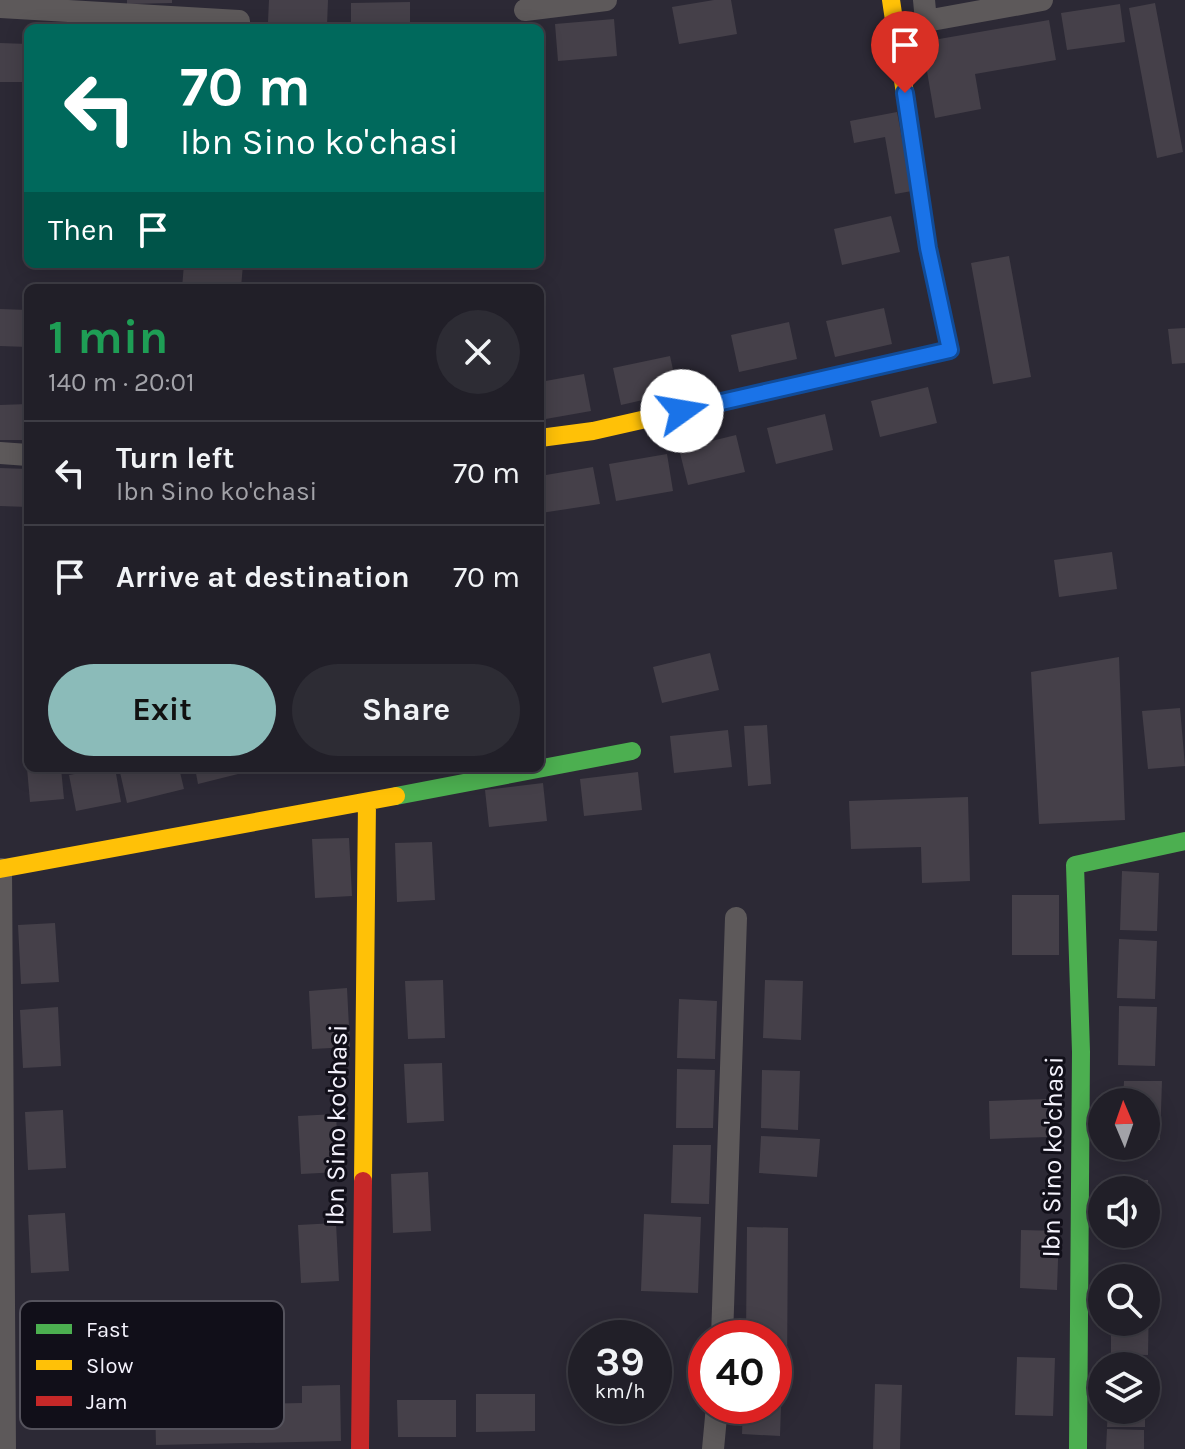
<!DOCTYPE html>
<html lang="en">
<head>
<meta charset="utf-8">
<style>
  :root { --surface:#211f28; --page:#2d2c34; --text:#f1f3f6; --muted:#a2a2a8; --line:#3e3d45; --accent:#8bbbb9 }
  body { margin:0; font-family:Karla,sans-serif; background:var(--page); color:var(--text); height:100vh; display:flex; flex-direction:column; font-size:30px; white-space:nowrap }
  * { box-sizing:border-box; margin:0 }
  p { font-size:26px; color:var(--muted) }
  .icon { flex:none; width:44px; height:44px; fill:none; stroke:currentColor; stroke-width:2; stroke-linecap:round; stroke-linejoin:round }
  .map { position:relative; flex:1; overflow:hidden }
  .drawer { position:absolute; left:24px; top:284px; width:520px; height:488px; display:flex; flex-direction:column; background:var(--surface); border-radius:12px; box-shadow:0 4px 20px #0003,0 0 0 2px var(--line) }
  .drawer>* { flex:none }
  .banner { position:absolute; left:24px; top:24px; width:520px; height:244px; border-radius:12px; box-shadow:0 4px 20px #0003,0 0 0 2px var(--line); background:#00695c; color:#fff; overflow:hidden }
  .needle { width:52px; rotate:358deg }
  .fabs { position:absolute; left:1088px; top:1088px; display:grid; gap:16px }
  .fabs a { display:grid; place-items:center; width:72px; height:72px; border-radius:50%; background:var(--surface); box-shadow:0 4px 20px #0003,0 0 0 2px var(--line); font-size:40px }
  .speed { position:absolute; left:568px; top:1320px; display:flex; gap:16px; font-size:40px; font-weight:700; text-align:center }
  .speed>* { display:grid; place-content:center; width:104px; height:104px; border-radius:50%; background:var(--surface); box-shadow:0 4px 20px #0003,0 0 0 2px var(--line); line-height:1 }
  .speed small { font-size:20px; font-weight:400 }
  .speed .limit { border:12px solid #d22; background:#fff; color:#111 }
  .pin { position:absolute; display:grid; place-items:center; width:68px; height:68px; color:#fff; margin:-82px -34px; border-radius:50% 50% 50% 0; rotate:-45deg; box-shadow:0 0 8px #0007 }
  .pin .icon { rotate:45deg }
  .me { position:absolute; width:88px; margin:-44px; rotate:77deg; stroke-linejoin:round; filter:drop-shadow(0 0 6px #0008) }
  .turn { display:flex; align-items:center; gap:28px; height:168px; padding:0 24px; font-size:36px }
  .turn .icon { width:104px; height:104px; stroke-width:2.5 }
  .turn b { display:block; font-size:56px; line-height:68px }
  .then { display:flex; align-items:center; height:76px; padding:0 24px; background:#0003; gap:16px; font-size:30px }
  .round { display:grid; place-items:center; flex:none; width:84px; height:84px; border-radius:42px; background:var(--page) }
  .head { display:flex; align-items:center; justify-content:space-between; height:136px; padding:0 24px }
  h1 { font-size:48px; font-weight:700; line-height:60px; color:#1e9e55 }
  .action { display:flex; gap:16px; margin-top:auto; padding:16px 24px }
  .action a { flex:1; height:92px; border-radius:48px; background:var(--accent); color:#111; font-size:32px; font-weight:700; line-height:92px; text-align:center }
  .action a+a { background:var(--page); color:var(--text) }
  ul { padding:0; list-style:none }
  li { display:flex; align-items:center; gap:24px; height:104px; padding:0 24px; border-top:2px solid var(--line) }
  li div { flex:1 }
  li b { display:block; font-size:30px }
  li em { font-style:normal }
  .map>svg:first-child { display:block }
  .building { fill:#454049 }
  .lines { fill:none; stroke-linecap:round; stroke-linejoin:round }
  .street { stroke:#5d595a; stroke-width:22 }
  .fast { stroke:#4caf50; stroke-width:18 }
  .slow { stroke:#ffc107; stroke-width:18 }
  .jam { stroke:#c62828; stroke-width:18 }
  .route-casing { stroke:#114b97; stroke-width:20 }
  .route { stroke:#1a73e8; stroke-width:14 }
  .labels { text-anchor:middle; stroke-width:6; stroke-linejoin:round; paint-order:stroke }
  .street-label { font-size:26px; fill:#f5f3fd; stroke:#110f19 }
  .key { fill:#110f19; stroke:#55535d; stroke-width:2 }
  .key-label { font-size:22px; fill:#f5f3fd }
</style>
</head>
<body>
<div class="map">
<svg width="1185" height="1449" viewBox="0 0 1185 1449">
  <rect width="100%" height="100%" fill="#2c2935"/>
  <!-- building -->
  <path class="building" d="M127 0H172V3L127 4Z
    M269 0H328L327 26 268 22Z
    M714 0H731L737 34 679 44 672 7Z
    M410 2V28H351V3Z
    M1155 3 1183 152 1157 158 1129 8Z
    M1120 4 1125 42 1067 50 1061 13Z
    M614 19 617 56 558 61 555 24Z
    M1049 20 1056 60 975 74 981 109 935 118 922 42Z
    M0 43 28 44V82H0Z
    M897 112 912 191 895 194 885 137 854 143 850 121Z
    M891 216 900 252 842 265 834 229Z
    M1009 256 1031 377 993 384 971 263Z
    M184 264H243L241 288H182Z
    M884 308 892 344 835 357 826 321Z
    M0 309 28 310V347L0 346Z
    M789 322 797 359 739 372 731 335Z
    M1185 328V363L1172 364 1168 329Z
    M670 356 678 392 621 405 613 368Z
    M584 374 591 411 540 420V382Z
    M928 387 937 423 880 437 871 401Z
    M28 404V440H0V405Z
    M825 414 833 450 776 464 767 428Z
    M736 435 745 472 688 485 679 449Z
    M667 454 673 491 616 501 609 464Z
    M593 467 600 504 541 513 540 476Z
    M0 468 28 469V507L0 506Z
    M1112 552 1117 589 1059 597 1054 560Z
    M710 653 719 690 662 703 653 667Z
    M1119 657 1125 820 1039 824 1031 672Z
    M1180 708 1185 766 1148 769 1142 711Z
    M767 725 771 784 748 786 744 726Z
    M728 730 732 767 674 773 670 736Z
    M27 768H61L64 799 30 802Z
    M107 768H115L121 802 76 811 69 775Z
    M119 768H179L184 789 127 803Z
    M195 768H257L258 769 198 784Z
    M638 772 642 810 584 816 580 779Z
    M543 783 547 821 489 827 485 790Z
    M968 797 970 881 922 883 921 847 851 849 849 801Z
    M349 838 352 896 315 898 312 839Z
    M432 842 435 900 397 902 395 843Z
    M1122 871 1159 873 1157 931 1120 930Z
    M1012 895H1059V955H1012Z
    M55 923 59 982 21 984 18 925Z
    M1119 939 1157 941 1155 999 1117 998Z
    M443 980 445 1038 408 1039 405 981Z
    M765 980 803 981 801 1040 763 1038Z
    M347 988 350 1047 312 1049 309 991Z
    M679 999 717 1001 715 1059 677 1058Z
    M1119 1006 1157 1007 1155 1066 1118 1065Z
    M58 1007 61 1066 23 1068 20 1010Z
    M442 1063 444 1121 407 1123 404 1064Z
    M677 1069 715 1070 713 1128H676Z
    M762 1070 800 1071 798 1130 761 1128Z
    M1124 1081H1162L1160 1140H1146V1102H1123Z
    M1047 1099 1049 1137 990 1139 989 1101Z
    M63 1110 66 1168 28 1170 25 1112Z
    M336 1114 339 1172 301 1174 298 1116Z
    M761 1136 820 1139 817 1177 759 1173Z
    M673 1145H711L709 1204 671 1203Z
    M428 1172 431 1231 393 1233 391 1174Z
    M1110 1180H1148V1190H1110Z
    M65 1213 69 1271 31 1273 28 1215Z
    M644 1214 701 1217 698 1293 641 1291Z
    M336 1223 339 1281 301 1283 298 1225Z
    M747 1227 788 1228 787 1371H774V1338H746Z
    M1021 1230 1059 1231 1057 1290 1020 1288Z
    M1110 1234H1147V1239L1110 1238Z
    M1146 1296H1149L1148 1355 1111 1354V1322H1146Z
    M1017 1357 1055 1358 1053 1416 1015 1415Z
    M774 1377H782L780 1436 742 1434 743 1406H774Z
    M875 1384 902 1385 900 1449H873Z
    M340 1385 341 1441 156 1445 155 1406 302 1403V1386Z
    M476 1394H535V1431L476 1432Z
    M397 1400H456V1437H398Z
    M1108 1410H1145V1427H1107Z
    M1107 1429 1144 1430V1449H1106Z"/>
  <g class="lines">
    <!-- street -->
    <path class="street" d="M924 0 926 21 1042 0
      M0 7 239 21
      M525 10 606 0
      M0 453 28 455
      M1 869 5 1449
      M722 1338 736 918
      M713 1449 717 1406"/>
    <!-- fast -->
    <path class="fast" d="M396 796 632 751
      M1078 1449 1081 1052 1075 865 1185 841"/>
    <!-- slow -->
    <path class="slow" d="M540 438 593 431 950 350 928 248 891 0
      M0 869 396 796
      M363 1181 367 802"/>
    <!-- jam -->
    <path class="jam" d="M360 1449 363 1181"/>
  </g>
  <g class="lines">
    <!-- route casing -->
    <g class="route-casing">
      <path id="route" d="M682 411 950 350 928 248 905 93"/>
    </g>
    <!-- route -->
    <use href="#route" class="route"/>
  </g>
  <g class="labels">
    <!-- street labels -->
    <g class="street-label">
      <text transform="translate(336 1125) rotate(-89)" y="9">Ibn Sino ko'chasi</text>
      <text transform="translate(1052 1157) rotate(-89)" y="9">Ibn Sino ko'chasi</text>
    </g>
  </g>
  <!-- legend -->
  <rect x="20" y="1301" width="264" height="128" rx="12" class="key"/>
  <rect x="36" y="1324" width="36" height="10" fill="#4caf50"/>
  <rect x="36" y="1360" width="36" height="10" fill="#ffc107"/>
  <rect x="36" y="1396" width="36" height="10" fill="#c62828"/>
  <g class="key-label">
    <text x="86" y="1337">Fast</text>
    <text x="86" y="1373">Slow</text>
    <text x="86" y="1409">Jam</text>
  </g>
</svg>
<div class="fabs">
<a><svg class="needle" viewBox="-14 -14 28 28"><path d="M0-13l5 13h-10z" fill="#e53935"/><path d="M0 13l5-13h-10z" fill="#a2a2a8"/></svg></a>
<a><svg class="icon" aria-label="sound" viewBox="0 0 24 24"><path d="M4 9h4l5-4v14l-5-4H4zM17 9q2 3 0 6"/></svg></a>
<a><svg class="icon" aria-label="search" viewBox="0 0 24 24"><circle cx="10" cy="10" r="6"/><path d="M15 15l6 6"/></svg></a>
<a><svg class="icon" aria-label="layers" viewBox="0 0 24 24"><path d="M12 4l9 5-9 5-9-5zM3 14l9 5 9-5"/></svg></a>
</div>
<div class="speed"><div>39<small>km/h</small></div><div class="limit">40</div></div>
<div class="pin" style="left:905px;top:93px;background:#d93025"><svg class="icon" aria-label="arrive" viewBox="0 0 24 24"><path d="M6 21V4h12l-3 4 3 4H6"/></svg></div>
<svg class="me" style="left:682px;top:411px" viewBox="-20 -20 40 40"><circle r="19" fill="#fff"/><path d="M0-13L10 11 0 6-10 11z" fill="#1a73e8"/></svg>
<div class="banner">
<div class="turn"><svg class="icon" aria-label="left" viewBox="0 0 24 24"><path d="M17 20v-9H6M10 6l-5 5 5 5"/></svg><div><b>70 m</b>Ibn Sino ko'chasi</div></div>
<div class="then">Then<svg class="icon" aria-label="arrive" viewBox="0 0 24 24"><path d="M6 21V4h12l-3 4 3 4H6"/></svg></div>
</div>
<section class="drawer">
<div class="head"><div><h1>1 min</h1><p>140 m · 20:01</p></div><a class="round"><svg class="icon" aria-label="close" viewBox="0 0 24 24"><path d="M6 6l12 12M18 6L6 18"/></svg></a></div>
<ul>
<li><svg class="icon" aria-label="left" viewBox="0 0 24 24"><path d="M17 20v-9H6M10 6l-5 5 5 5"/></svg><div><b>Turn left</b><p>Ibn Sino ko'chasi</p></div><em>70 m</em></li>
<li><svg class="icon" aria-label="arrive" viewBox="0 0 24 24"><path d="M6 21V4h12l-3 4 3 4H6"/></svg><div><b>Arrive at destination</b></div><em>70 m</em></li>
</ul>
<div class="action"><a>Exit</a><a>Share</a></div>
</section>
</div>
</body>
</html>
